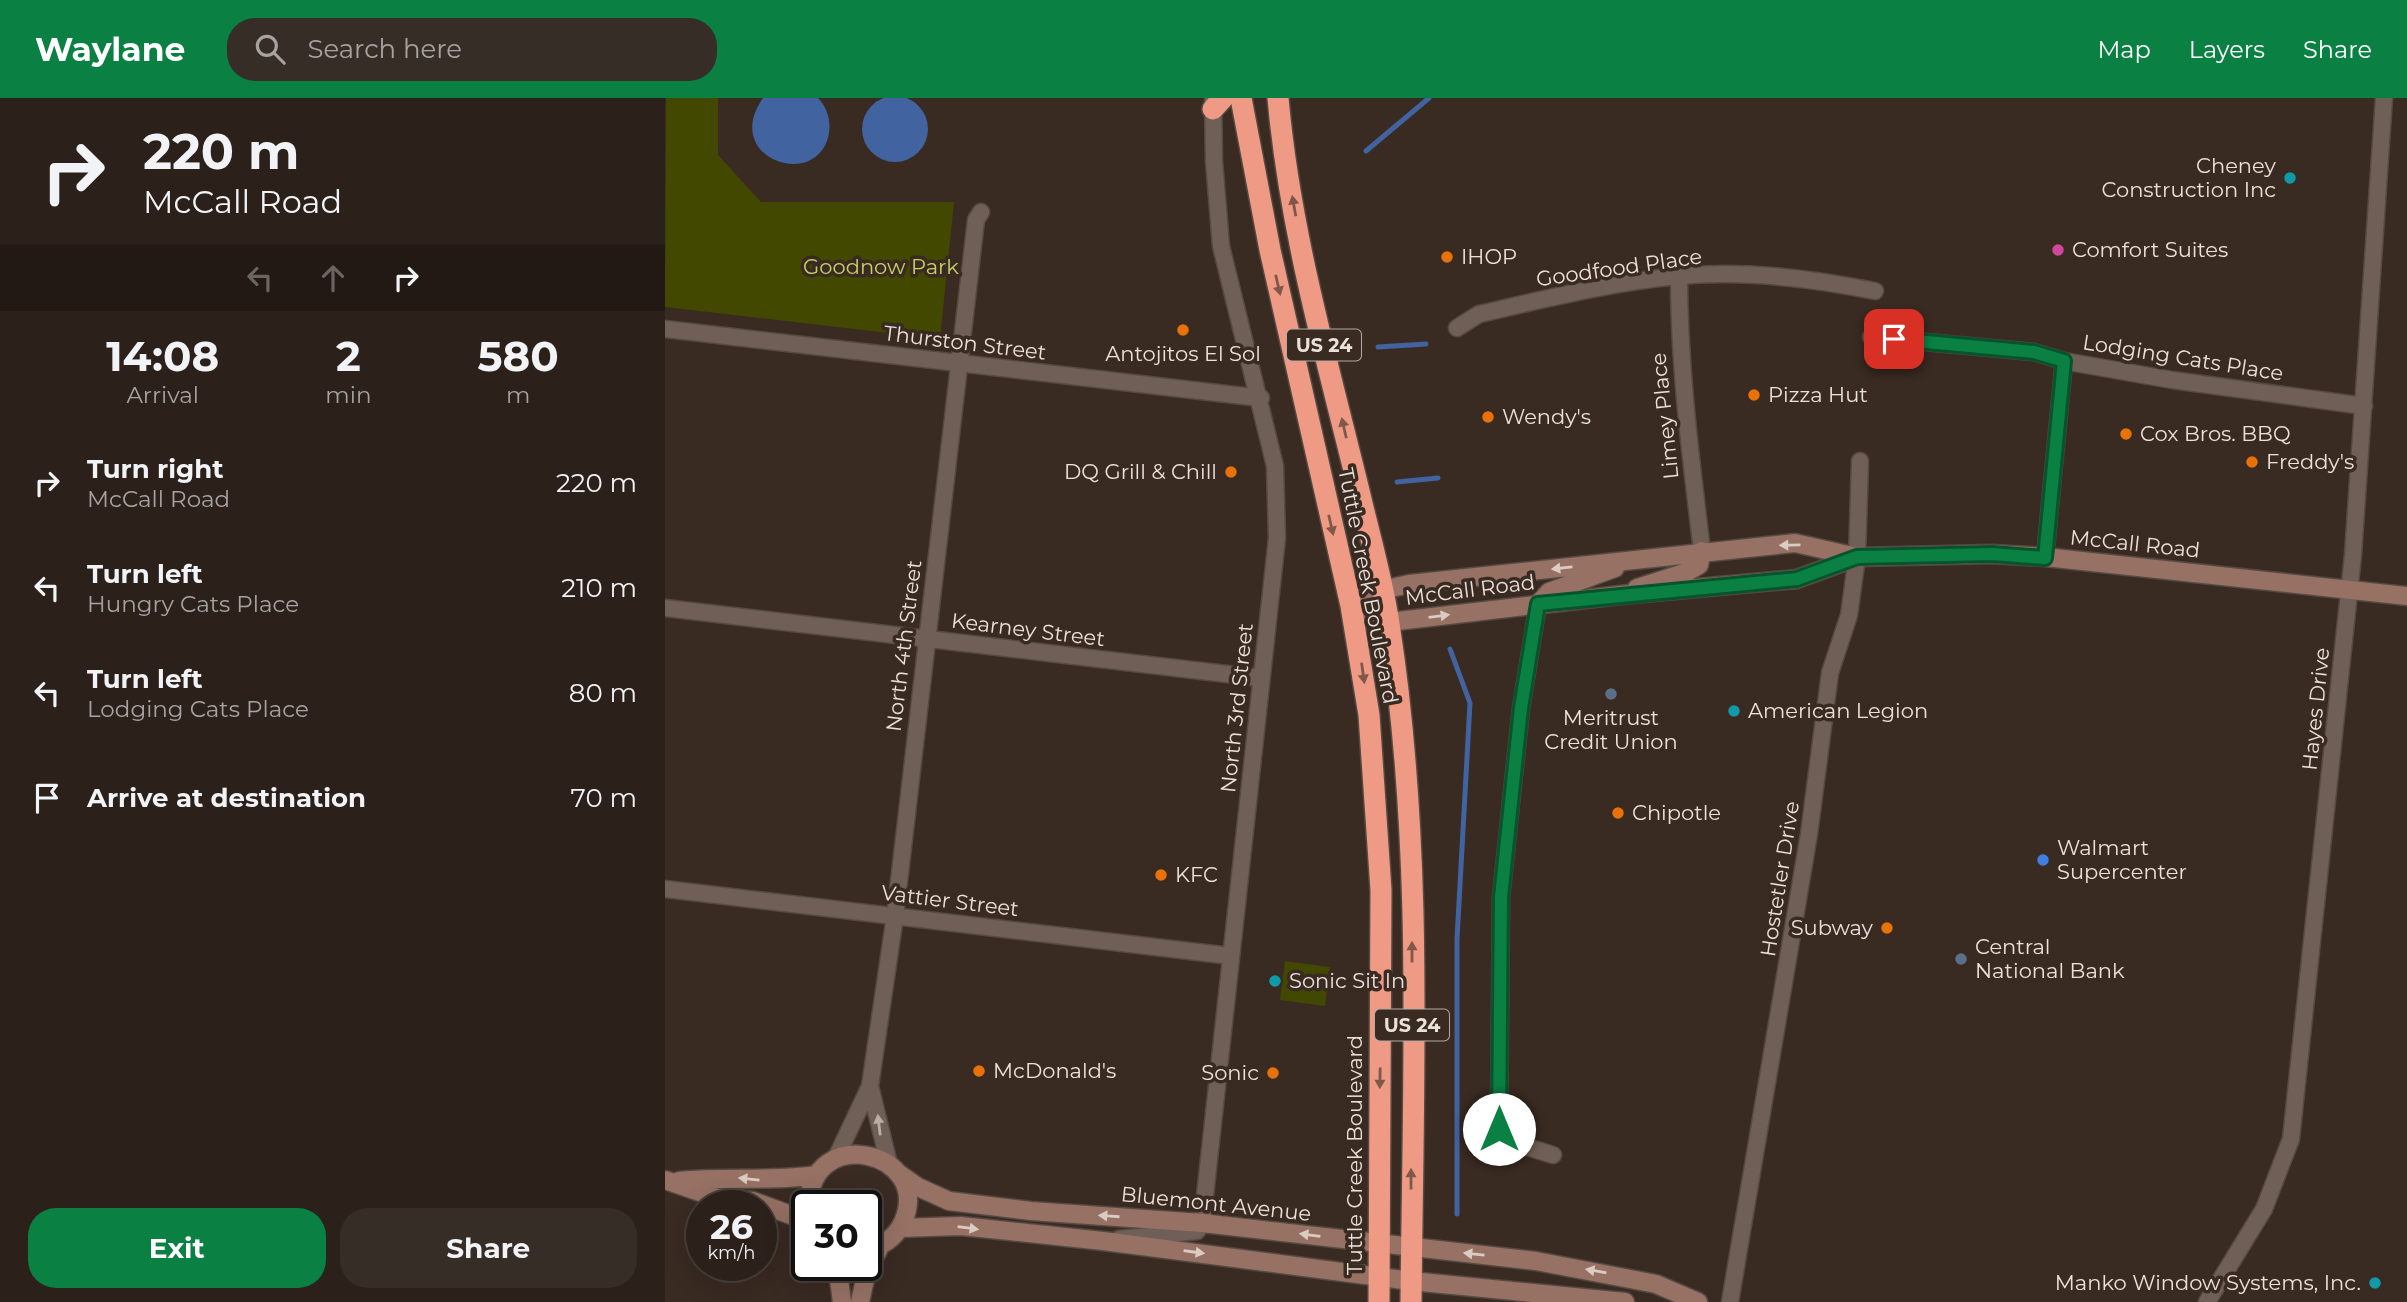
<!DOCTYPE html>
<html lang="en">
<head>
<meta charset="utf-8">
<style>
  :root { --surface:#2b201a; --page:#372d27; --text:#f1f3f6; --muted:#a6a3a2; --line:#473e39; --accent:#0b8043 }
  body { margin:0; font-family:Montserrat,sans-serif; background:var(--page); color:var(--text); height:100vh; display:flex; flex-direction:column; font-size:26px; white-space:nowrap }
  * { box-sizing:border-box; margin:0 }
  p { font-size:23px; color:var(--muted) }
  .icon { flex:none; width:38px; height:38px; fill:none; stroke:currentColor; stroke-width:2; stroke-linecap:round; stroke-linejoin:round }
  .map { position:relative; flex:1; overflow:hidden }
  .sheet { display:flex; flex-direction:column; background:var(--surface); width:665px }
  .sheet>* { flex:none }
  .top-card { background:#2b201a; color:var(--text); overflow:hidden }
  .speed { position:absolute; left:21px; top:1092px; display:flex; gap:14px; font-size:35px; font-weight:700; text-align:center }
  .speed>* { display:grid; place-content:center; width:91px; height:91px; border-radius:50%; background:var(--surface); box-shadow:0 7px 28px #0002,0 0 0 2px var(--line); line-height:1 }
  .speed small { font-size:18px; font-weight:400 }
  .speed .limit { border:4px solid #111; border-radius:10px; background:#fff; color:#111 }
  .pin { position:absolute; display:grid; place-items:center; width:60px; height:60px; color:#fff; margin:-30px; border-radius:14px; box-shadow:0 4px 10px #0006 }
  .me { position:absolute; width:77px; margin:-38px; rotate:0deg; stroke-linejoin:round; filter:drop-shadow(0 0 5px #0008) }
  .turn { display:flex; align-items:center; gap:24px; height:147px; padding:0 28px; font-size:32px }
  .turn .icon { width:91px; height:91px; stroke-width:2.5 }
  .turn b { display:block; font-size:49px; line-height:60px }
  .lanes { display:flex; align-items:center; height:66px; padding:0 28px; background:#0003; justify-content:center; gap:35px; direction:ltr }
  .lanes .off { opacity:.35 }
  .eta { display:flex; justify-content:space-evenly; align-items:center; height:119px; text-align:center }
  .eta b { font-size:42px; font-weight:700; line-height:49px }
  .button { display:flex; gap:14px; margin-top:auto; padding:14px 28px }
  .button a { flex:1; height:80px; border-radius:28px; background:var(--accent); color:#fff; font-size:28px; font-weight:700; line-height:80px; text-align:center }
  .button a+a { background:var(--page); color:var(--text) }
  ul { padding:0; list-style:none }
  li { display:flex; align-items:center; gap:21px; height:105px; padding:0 28px }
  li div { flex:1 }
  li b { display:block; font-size:26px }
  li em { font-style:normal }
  header { display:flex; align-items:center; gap:42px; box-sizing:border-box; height:98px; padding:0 35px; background:var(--accent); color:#fff }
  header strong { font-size:33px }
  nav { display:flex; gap:38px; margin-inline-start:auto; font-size:24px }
  .search { width:490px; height:63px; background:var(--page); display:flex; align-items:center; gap:18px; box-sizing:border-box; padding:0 24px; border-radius:28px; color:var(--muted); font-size:26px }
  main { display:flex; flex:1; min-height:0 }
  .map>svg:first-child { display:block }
  .green { fill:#434801 }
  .water { fill:#41639f }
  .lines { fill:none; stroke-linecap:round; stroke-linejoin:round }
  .stream { stroke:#41639f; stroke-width:5 }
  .street-casing { stroke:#554941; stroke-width:19 }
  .secondary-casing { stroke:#554941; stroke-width:21 }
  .highway-casing { stroke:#554941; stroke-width:24 }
  .street { stroke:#705f56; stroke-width:16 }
  .secondary { stroke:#967164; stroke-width:18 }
  .highway { stroke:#ee9a85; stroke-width:21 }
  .oneway { fill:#81574a }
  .oneway2 { fill:#dacbc3 }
  .oneway3 { fill:#baada6 }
  .route-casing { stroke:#07532c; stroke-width:18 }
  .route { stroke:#0b8043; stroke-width:12 }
  .culture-dot { fill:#0f9aa8; stroke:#392a22; stroke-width:2.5 }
  .hotel-dot { fill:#d1479c; stroke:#392a22; stroke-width:2.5 }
  .food-dot { fill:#e8710a; stroke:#392a22; stroke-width:2.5 }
  .service-dot { fill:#5c6f8a; stroke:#392a22; stroke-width:2.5 }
  .shop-dot { fill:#3f7fe0; stroke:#392a22; stroke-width:2.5 }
  .labels { text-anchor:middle; stroke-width:7; stroke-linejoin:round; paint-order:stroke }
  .shield { fill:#392a22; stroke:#b6aaa4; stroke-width:2 }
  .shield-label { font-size:19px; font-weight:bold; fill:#ebe1db }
  .poi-label { font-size:21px; fill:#ebe1db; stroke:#392a22; text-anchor:start }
  .park-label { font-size:21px; fill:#c7d164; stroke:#392a22 }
  .street-label { font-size:21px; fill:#ebe1db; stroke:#392a22 }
</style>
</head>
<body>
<header>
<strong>Waylane</strong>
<div class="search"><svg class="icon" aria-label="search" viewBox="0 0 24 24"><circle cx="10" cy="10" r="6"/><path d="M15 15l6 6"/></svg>Search here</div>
<nav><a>Map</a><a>Layers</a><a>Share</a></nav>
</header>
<main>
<section class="sheet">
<div class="top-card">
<div class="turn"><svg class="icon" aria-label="right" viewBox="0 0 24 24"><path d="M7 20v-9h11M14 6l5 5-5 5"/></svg><div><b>220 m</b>McCall Road</div></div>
<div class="lanes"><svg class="icon off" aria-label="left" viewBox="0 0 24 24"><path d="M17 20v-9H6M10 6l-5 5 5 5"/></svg><svg class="icon off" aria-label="ahead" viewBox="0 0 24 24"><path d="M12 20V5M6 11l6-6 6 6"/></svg><svg class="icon" aria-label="right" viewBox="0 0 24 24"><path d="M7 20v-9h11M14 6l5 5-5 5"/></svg></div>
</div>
<div class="eta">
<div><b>14:08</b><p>Arrival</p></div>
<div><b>2</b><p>min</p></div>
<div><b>580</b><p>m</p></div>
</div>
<ul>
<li><svg class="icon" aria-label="right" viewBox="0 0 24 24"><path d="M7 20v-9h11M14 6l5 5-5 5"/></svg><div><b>Turn right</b><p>McCall Road</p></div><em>220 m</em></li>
<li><svg class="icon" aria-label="left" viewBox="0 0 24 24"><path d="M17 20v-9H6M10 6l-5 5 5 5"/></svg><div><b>Turn left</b><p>Hungry Cats Place</p></div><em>210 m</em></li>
<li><svg class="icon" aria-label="left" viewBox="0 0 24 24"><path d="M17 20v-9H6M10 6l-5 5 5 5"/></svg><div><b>Turn left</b><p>Lodging Cats Place</p></div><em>80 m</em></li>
<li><svg class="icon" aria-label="arrive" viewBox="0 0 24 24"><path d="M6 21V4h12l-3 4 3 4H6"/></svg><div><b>Arrive at destination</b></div><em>70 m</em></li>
</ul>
<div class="button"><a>Exit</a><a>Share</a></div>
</section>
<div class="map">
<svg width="1742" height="1204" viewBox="0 0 1742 1204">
  <rect width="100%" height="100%" fill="#392a22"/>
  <!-- green -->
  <path class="green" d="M1 0H53V57L96 104H289L275 241 0 209Z
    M620 863 665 869 660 908 615 902Z"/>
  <!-- water -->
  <path class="water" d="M197 31a33 33 0 1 1 66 0a33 33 0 1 1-66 0Z
    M98 0H153C162 9 166 22 164 35 154 94 55 61 98 0Z"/>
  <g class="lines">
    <!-- stream -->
    <path class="stream" d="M701 53 764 0
      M713 249 761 246
      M732 384 773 380
      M785 551 805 605 792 841V1116"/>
    <!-- street casing -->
    <g class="street-casing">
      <path id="street" d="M1014 178C1014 271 1026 361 1037 453
        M792 230 814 216C880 201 947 184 1014 178 1080 172 1145 180 1210 193
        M0 231 596 300
        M1206 239 1369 254 1399 263 1507 282 1699 308
        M1380 459 1399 263
        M873 506 856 610 836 799 834 1031 850 1045 888 1057
        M0 510 596 580
        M0 791 566 858
        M205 988 224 1066
        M171 1060 205 988 230 818 311 122 316 114
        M454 1141 532 1133 537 1125 612 440 610 368 556 148 549 63 548 0
        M1065 1204 1144 736 1165 575 1184 517 1192 459 1195 363
        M1542 1204 1599 1111 1626 1041 1688 457 1719 0"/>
    </g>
    <!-- secondary casing -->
    <g class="secondary-casing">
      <path id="secondary" d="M972 490 1022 474 1034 467 1037 453
        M873 506 884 494 950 470
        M686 508 717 492 744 486 1130 445 1192 459 1327 456 1380 459 1742 498
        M686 508 724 524 955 497 1132 481 1192 459
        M233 1075 253 1089 284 1103 366 1113 537 1125 871 1163 991 1186 1033 1204
        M0 1082 52 1100 88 1103 142 1123
        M14 1083C61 1078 106 1084 152 1077
        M144 1108C144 1024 269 1053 238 1124 231 1139 217 1149 201 1152
        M235 1130 296 1128 438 1143 746 1183 960 1204
        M172 1167 177 1204
        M195 1204 201 1177 215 1148"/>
    </g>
    <!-- highway casing -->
    <g class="highway-casing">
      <path id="highway" d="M576 0 605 152 686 508 704 617 716 792 714 1204
        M613 0C625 136 664 269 696 401 706 443 718 484 724 526 759 750 748 978 746 1204
        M548 11 558 0"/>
    </g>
    <!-- street -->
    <use href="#street" class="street"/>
    <!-- secondary -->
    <use href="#secondary" class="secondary"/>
    <!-- highway -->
    <use href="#highway" class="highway"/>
  </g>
  <!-- one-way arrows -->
  <defs><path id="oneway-solid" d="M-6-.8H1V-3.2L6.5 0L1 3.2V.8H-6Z" transform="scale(1.75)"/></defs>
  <g class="oneway">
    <use href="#oneway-solid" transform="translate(629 108) rotate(-100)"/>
    <use href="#oneway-solid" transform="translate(613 187) rotate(77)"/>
    <use href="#oneway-solid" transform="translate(679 330) rotate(-103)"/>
    <use href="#oneway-solid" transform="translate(666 427) rotate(77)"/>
    <use href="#oneway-solid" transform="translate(698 575) rotate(82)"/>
    <use href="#oneway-solid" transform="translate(747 854) rotate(-90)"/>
    <use href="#oneway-solid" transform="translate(715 980) rotate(91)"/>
    <use href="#oneway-solid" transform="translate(746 1081) rotate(-90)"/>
  </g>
  <g class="oneway2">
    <use href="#oneway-solid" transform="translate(1125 447) rotate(179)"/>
    <use href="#oneway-solid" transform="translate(897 470) rotate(174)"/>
    <use href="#oneway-solid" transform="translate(774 518) rotate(-7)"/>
    <use href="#oneway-solid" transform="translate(84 1081) rotate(-174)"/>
    <use href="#oneway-solid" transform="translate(444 1118) rotate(-176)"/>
    <use href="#oneway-solid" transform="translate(303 1130) rotate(7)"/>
    <use href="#oneway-solid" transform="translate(645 1137) rotate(-173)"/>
    <use href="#oneway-solid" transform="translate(529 1154) rotate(8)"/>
    <use href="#oneway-solid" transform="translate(809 1156) rotate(-174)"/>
    <use href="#oneway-solid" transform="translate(931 1173) rotate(-170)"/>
  </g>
  <use class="oneway3" href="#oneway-solid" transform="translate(214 1027) rotate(-97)"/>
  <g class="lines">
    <!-- route casing -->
    <g class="route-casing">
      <path id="route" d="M834 1031 836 799 856 610 873 506 1132 481 1192 459 1327 456 1380 460 1399 263 1369 254 1229 241"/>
    </g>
    <!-- route -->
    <use href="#route" class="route"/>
  </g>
  <!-- markers -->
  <g class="culture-dot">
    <circle cx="1625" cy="80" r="7"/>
    <circle cx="1069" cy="613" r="7"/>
    <circle cx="610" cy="883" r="7"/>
    <circle cx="1710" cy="1185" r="7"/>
  </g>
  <circle class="hotel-dot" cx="1393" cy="152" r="7"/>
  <g class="food-dot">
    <circle cx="782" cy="159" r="7"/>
    <circle cx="518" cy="232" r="7"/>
    <circle cx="1089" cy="297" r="7"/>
    <circle cx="823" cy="319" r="7"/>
    <circle cx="1461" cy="336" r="7"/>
    <circle cx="1587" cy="364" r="7"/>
    <circle cx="566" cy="374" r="7"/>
    <circle cx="953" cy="715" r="7"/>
    <circle cx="496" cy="777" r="7"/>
    <circle cx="1222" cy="830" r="7"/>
    <circle cx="314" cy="973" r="7"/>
    <circle cx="608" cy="975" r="7"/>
  </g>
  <g class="service-dot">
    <circle cx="946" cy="596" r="7"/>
    <circle cx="1296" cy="861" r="7"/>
  </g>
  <circle class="shop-dot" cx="1378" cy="762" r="7"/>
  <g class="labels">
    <!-- shield labels -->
    <g class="shield">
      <rect x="622" y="231.5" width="74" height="31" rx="5"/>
      <rect x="710" y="911.5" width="74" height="31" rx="5"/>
    </g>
    <g class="shield-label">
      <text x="659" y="254">US 24</text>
      <text x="747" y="934">US 24</text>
    </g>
    <!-- poi labels -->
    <g class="poi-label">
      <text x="1611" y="75" text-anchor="end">Cheney<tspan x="1611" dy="24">Construction Inc</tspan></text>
      <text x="1407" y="159">Comfort Suites</text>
      <text x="796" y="166">IHOP</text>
      <text x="518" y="263" text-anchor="middle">Antojitos El Sol</text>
      <text x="1103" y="304">Pizza Hut</text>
      <text x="837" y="326">Wendy's</text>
      <text x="1475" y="343">Cox Bros. BBQ</text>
      <text x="1601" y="371">Freddy's</text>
      <text x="552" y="381" text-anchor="end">DQ Grill &amp; Chill</text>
      <text x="1083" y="620">American Legion</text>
      <text x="946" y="627" text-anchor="middle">Meritrust<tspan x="946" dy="24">Credit Union</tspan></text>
      <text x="967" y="722">Chipotle</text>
      <text x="1392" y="757">Walmart<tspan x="1392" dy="24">Supercenter</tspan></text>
      <text x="510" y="784">KFC</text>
      <text x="1208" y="837" text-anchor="end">Subway</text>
      <text x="1310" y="856">Central<tspan x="1310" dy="24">National Bank</tspan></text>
      <text x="624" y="890">Sonic Sit In</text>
      <text x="328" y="980">McDonald's</text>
      <text x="594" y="982" text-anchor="end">Sonic</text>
      <text x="1696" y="1192" text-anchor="end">Manko Window Systems, Inc.</text>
    </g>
    <!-- park labels -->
    <g class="park-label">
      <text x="216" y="176">Goodnow Park</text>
    </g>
    <!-- street labels -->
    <g class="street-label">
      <text transform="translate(954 170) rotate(-8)" y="7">Goodfood Place</text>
      <text transform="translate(300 245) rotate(7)" y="7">Thurston Street</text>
      <text transform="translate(1518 260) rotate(9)" y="7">Lodging Cats Place</text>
      <text transform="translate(1000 318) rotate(-96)" y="7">Limey Place</text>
      <text transform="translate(1470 446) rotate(6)" y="7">McCall Road</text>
      <text transform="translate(703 488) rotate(79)" y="7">Tuttle Creek Boulevard</text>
      <text transform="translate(805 492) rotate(-7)" y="7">McCall Road</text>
      <text transform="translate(363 532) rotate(7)" y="7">Kearney Street</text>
      <text transform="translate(239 548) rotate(-83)" y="7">North 4th Street</text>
      <text transform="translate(572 610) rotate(-84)" y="7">North 3rd Street</text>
      <text transform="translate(1651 611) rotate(-84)" y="7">Hayes Drive</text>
      <text transform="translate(1115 781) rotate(-81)" y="7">Hostetler Drive</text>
      <text transform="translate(285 803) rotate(7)" y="7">Vattier Street</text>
      <text transform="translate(690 1057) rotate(-90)" y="7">Tuttle Creek Boulevard</text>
      <text transform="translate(551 1106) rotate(6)" y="7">Bluemont Avenue</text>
    </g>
  </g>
</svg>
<div class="speed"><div>26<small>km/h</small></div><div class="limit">30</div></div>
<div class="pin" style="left:1229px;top:241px;background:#d93025"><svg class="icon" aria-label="arrive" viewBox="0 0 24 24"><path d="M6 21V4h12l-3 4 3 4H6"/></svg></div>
<svg class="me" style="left:834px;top:1031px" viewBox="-20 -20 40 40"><circle r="19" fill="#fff"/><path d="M0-13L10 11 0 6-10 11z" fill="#0b8043"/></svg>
</div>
</main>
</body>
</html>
